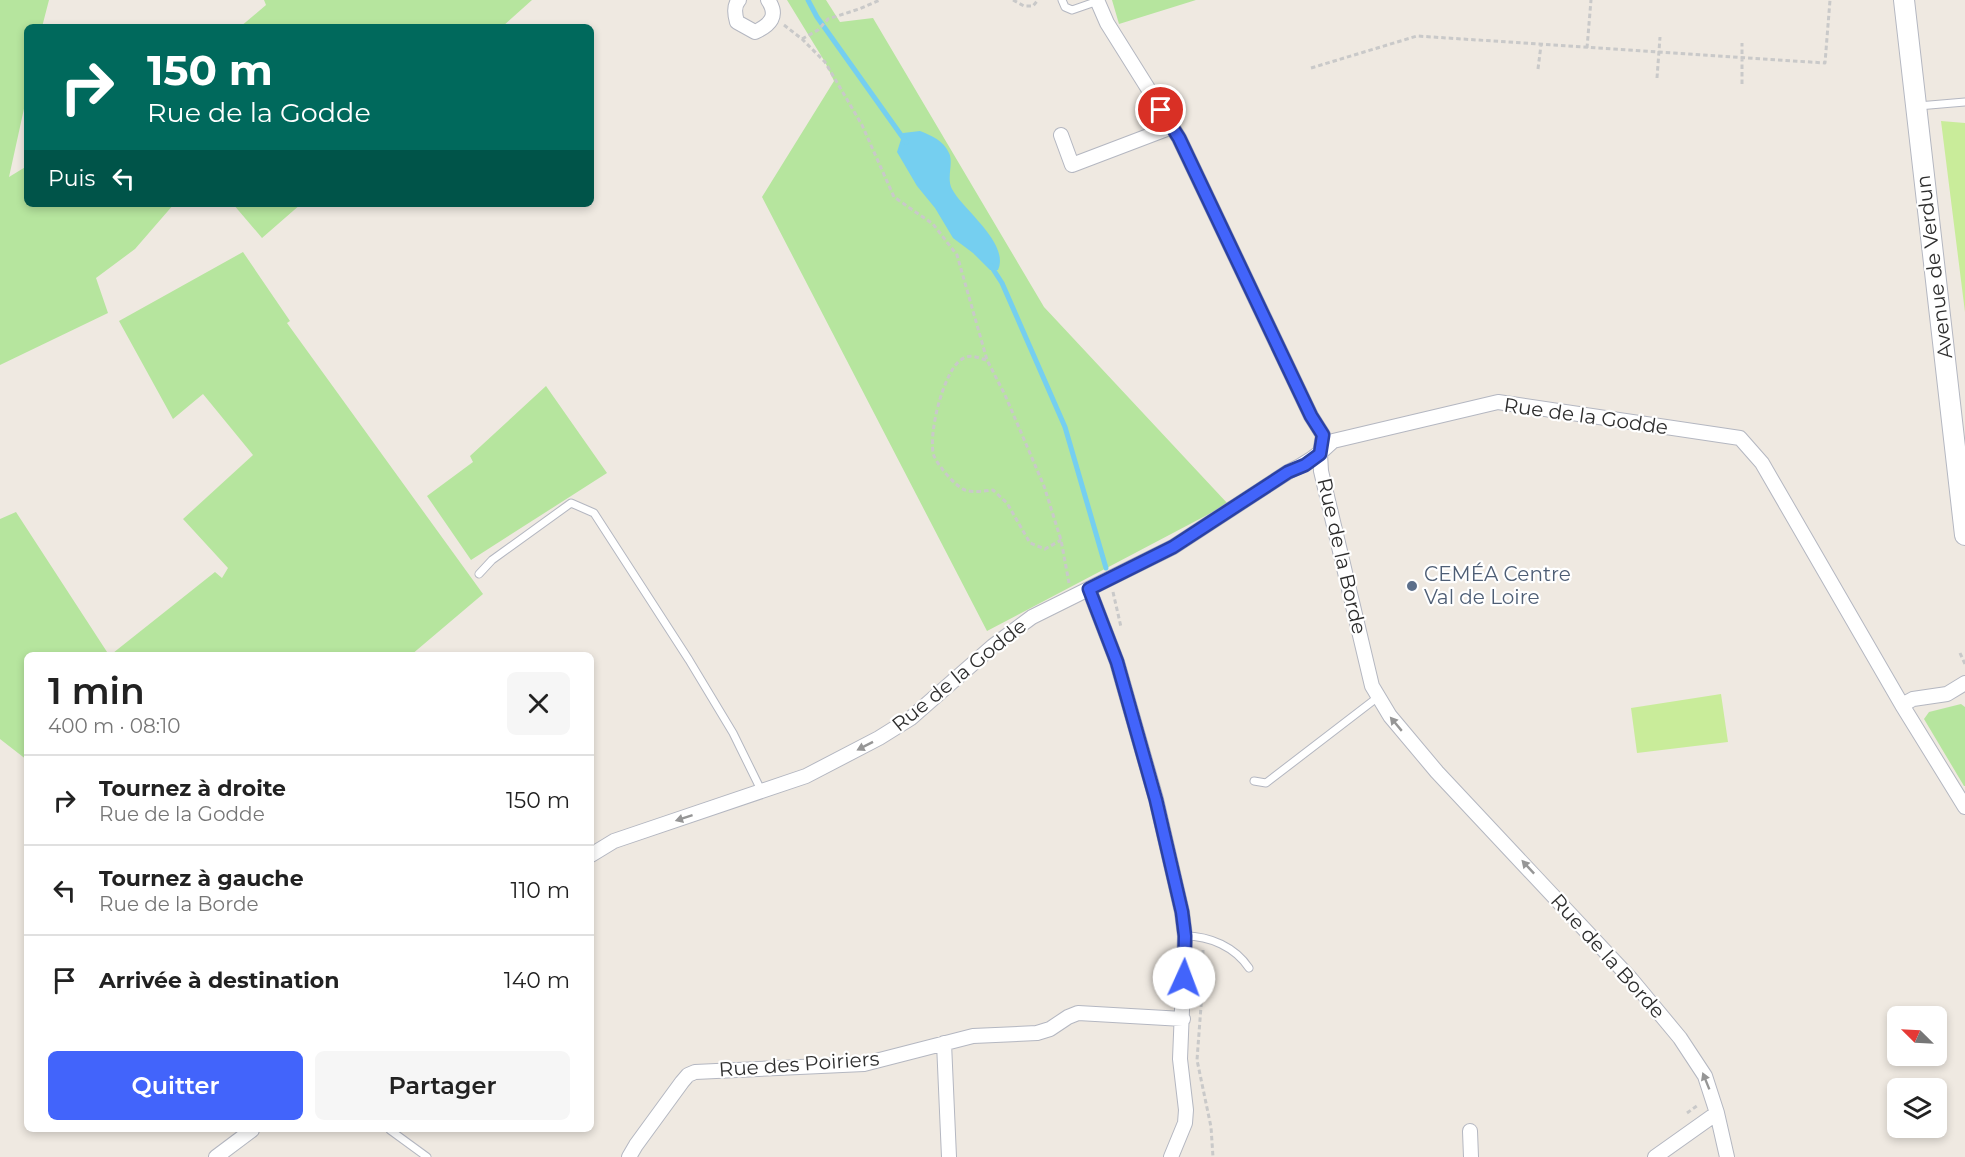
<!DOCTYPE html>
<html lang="fr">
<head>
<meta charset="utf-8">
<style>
  :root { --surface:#fff; --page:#f6f6f6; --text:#222; --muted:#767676; --line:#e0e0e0; --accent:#4264fb }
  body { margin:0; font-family:Montserrat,sans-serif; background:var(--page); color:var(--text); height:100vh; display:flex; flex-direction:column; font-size:22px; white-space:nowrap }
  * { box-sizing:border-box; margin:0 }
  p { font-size:20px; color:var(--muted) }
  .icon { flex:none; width:33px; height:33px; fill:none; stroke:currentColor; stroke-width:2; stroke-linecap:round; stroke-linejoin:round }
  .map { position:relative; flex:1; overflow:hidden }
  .side { position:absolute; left:24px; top:652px; width:570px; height:480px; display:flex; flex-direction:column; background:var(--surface); border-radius:9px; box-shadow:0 3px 9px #0003 }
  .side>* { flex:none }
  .top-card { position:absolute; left:24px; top:24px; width:570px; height:183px; border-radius:9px; box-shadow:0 3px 9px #0003; background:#00695c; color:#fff; overflow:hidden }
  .needle { width:39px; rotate:294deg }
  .fabs { position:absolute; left:1887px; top:1006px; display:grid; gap:12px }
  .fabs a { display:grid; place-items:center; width:60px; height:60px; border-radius:9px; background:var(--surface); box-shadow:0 3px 9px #0003; font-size:30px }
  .pin { position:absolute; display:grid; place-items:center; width:51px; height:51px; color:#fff; margin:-26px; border:3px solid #fff; border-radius:50%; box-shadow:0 2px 6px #0007 }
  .me { position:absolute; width:66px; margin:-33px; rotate:2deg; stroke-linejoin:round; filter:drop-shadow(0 0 4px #0008) }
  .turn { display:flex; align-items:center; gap:21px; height:126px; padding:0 24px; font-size:27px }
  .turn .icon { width:78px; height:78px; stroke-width:2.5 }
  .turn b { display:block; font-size:42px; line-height:51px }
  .then { display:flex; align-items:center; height:57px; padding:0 24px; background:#0003; gap:12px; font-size:22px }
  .round { display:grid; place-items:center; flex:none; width:63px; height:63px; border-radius:9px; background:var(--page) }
  .headline { display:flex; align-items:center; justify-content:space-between; height:102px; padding:0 24px }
  h1 { font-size:36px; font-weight:600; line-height:45px }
  .action { display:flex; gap:12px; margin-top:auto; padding:12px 24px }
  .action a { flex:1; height:69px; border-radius:9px; background:var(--accent); color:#fff; font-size:24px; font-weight:600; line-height:69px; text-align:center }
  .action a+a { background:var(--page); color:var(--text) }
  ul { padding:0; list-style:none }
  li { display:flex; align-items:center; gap:18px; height:90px; padding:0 24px; border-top:2px solid var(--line) }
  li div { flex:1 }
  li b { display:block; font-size:22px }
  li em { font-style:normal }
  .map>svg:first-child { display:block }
  .green { fill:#b6e59e }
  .pitch { fill:#c9ec9a }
  .water { fill:#75cff0 }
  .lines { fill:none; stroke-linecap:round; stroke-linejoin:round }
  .stream { stroke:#75cff0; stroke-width:5 }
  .service-casing { stroke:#b4b7c1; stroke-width:9 }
  .minor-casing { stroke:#b4b7c1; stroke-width:16 }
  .secondary-casing { stroke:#b4b7c1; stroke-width:22 }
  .path { stroke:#c9c9c9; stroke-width:3; stroke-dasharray:4.5 3; stroke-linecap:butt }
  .service { stroke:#fff; stroke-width:7 }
  .minor { stroke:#fff; stroke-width:14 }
  .secondary { stroke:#fff; stroke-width:20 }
  .oneway { fill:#969696 }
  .route-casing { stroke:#2b41a3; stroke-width:15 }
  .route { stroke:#4264fb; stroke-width:10 }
  .service-dot { fill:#5c6f8a; stroke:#fff; stroke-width:2 }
  .labels { text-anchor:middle; stroke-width:4.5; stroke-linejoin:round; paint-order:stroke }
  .street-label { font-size:20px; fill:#2e2e2e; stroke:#fff }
  .service-label { font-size:20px; fill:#4e5e75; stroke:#fff; text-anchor:start }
</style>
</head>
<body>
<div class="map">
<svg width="1965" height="1157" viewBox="0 0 1965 1157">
  <rect width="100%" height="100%" fill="#efe9e1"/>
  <!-- green -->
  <path class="green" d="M0 0H49L42 27H27V95L9 177 27 166V204H174L135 249 96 278 108 313 0 365Z
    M264 0H532L502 27H240L266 5Z
    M787 0H826L840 22 873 18 1044 307 1228 504 987 631 762 197 834 81 825 62Z
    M1112 0H1196L1119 24Z
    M233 204H301L262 238Z
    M243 252 290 321 287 323 483 594 411 655 115 656 113 653 215 572 222 578 228 568 183 519 253 455 203 394 173 419 119 321Z
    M546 386 607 473 471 560 427 496 473 462 470 456Z
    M16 512 109 655 27 656V760L0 739V519Z
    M1961 704 1965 707V786H1964L1924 719 1929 712Z"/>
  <!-- pitch -->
  <path class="pitch" d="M1941 121 1965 123V312Z
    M1721 694 1728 742 1637 753 1631 708Z"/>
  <!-- water -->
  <path class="water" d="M920 131C932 136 943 140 949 153 954 163 946 178 952 189 963 210 1010 243 998 270H990L973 253 953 238 935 208 917 186 897 152 903 133Z"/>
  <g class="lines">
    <!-- stream -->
    <path class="stream" d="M808 0 817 17 906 142
      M991 266 1002 283 1065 427 1106 568"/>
    <!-- service casing -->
    <g class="service-casing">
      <path id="service" d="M1062 0 1065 7 1072 10 1098 1
        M1918 106 1965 102
        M479 574 492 560 571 503 594 513 689 660 733 733 762 792
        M1254 781 1266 783 1378 697
        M1185 936C1210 936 1235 947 1249 968
        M390 1130 427 1157"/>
    </g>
    <!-- minor casing -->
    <g class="minor-casing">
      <path id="minor" d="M739 0C733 6 735 15 737 22L755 32C770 25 779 16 768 0
        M1097 0 1107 23 1179 138 1311 416 1323 435 1320 454 1321 471 1372 686 1390 716 1437 772 1631 979 1680 1038 1705 1076 1717 1113 1727 1157
        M1061 135 1072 165 1172 127
        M1089 589 1117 662 1156 799 1182 912 1185 936 1180 1059 1186 1110 1185 1123 1171 1157
        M1902 705 1913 699 1947 694 1965 683
        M591 855 614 841 806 776 879 738 911 718 993 646 1032 617 1173 547 1288 472C1306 464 1319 455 1333 441L1498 402 1740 438 1762 463 1902 705 1965 807
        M944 1043 949 1157
        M1470 1131 1471 1157
        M216 1157 252 1130
        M629 1157 636 1145 682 1082 688 1075 695 1072 864 1064 973 1036 1037 1033 1050 1029 1068 1017 1078 1013 1183 1019
        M1655 1157 1717 1113"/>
    </g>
    <!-- secondary casing -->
    <g class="secondary-casing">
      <path id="secondary" d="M1904 0 1965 535"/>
    </g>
    <!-- path -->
    <path class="path" d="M1013 0 1024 6H1033L1038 0
      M784 25 802 39 825 62 862 125 894 197 933 224 957 255 987 360 1005 395 1044 486 1061 540 1069 583
      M802 39 818 30 828 19 859 9 880 0
      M1587 48 1591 0
      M1311 68 1417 36 1825 63 1830 0
      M1538 69 1541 45
      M1657 78 1660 37
      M1742 84V43
      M986 360C979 358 971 354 964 358 944 366 927 437 934 456 939 467 955 486 965 490 972 493 985 491 993 490L1007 503 1030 543 1045 549 1061 540
      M1113 592 1121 627
      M1960 653 1965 664
      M1203 950 1202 993 1197 1060 1211 1127 1213 1157
      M1687 1113 1698 1105"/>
    <!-- service -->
    <use href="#service" class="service"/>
    <!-- minor -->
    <use href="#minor" class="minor"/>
    <!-- secondary -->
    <use href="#secondary" class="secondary"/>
  </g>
  <!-- one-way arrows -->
  <defs><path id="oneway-solid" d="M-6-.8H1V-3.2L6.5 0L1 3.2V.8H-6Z" transform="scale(1.5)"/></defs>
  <g class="oneway">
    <use href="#oneway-solid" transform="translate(1396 724) rotate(-130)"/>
    <use href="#oneway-solid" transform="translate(865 746) rotate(153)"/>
    <use href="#oneway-solid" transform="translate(684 818) rotate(162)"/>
    <use href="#oneway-solid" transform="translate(1528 867) rotate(-133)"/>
    <use href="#oneway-solid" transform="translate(1706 1081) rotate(-112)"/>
  </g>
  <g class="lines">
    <!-- route casing -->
    <g class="route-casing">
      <path id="route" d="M1161 110 1179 138 1311 416 1323 435 1320 454 1305 465 1288 472 1173 547 1089 589 1117 662 1156 800 1182 912 1185 936 1184 978"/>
    </g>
    <!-- route -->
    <use href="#route" class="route"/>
  </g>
  <!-- markers -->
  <circle class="service-dot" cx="1412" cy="586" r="6"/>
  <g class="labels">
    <!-- street labels -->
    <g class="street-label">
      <text transform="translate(1934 267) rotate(-97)" y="7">Avenue de Verdun</text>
      <text transform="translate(1586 416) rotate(8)" y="7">Rue de la Godde</text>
      <text transform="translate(1342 556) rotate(77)" y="7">Rue de la Borde</text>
      <text transform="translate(959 675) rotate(-39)" y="7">Rue de la Godde</text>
      <text transform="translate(1608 956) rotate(48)" y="7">Rue de la Borde</text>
      <text transform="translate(799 1064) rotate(-4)" y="7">Rue des Poiriers</text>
    </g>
    <!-- service labels -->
    <g class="service-label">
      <text x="1424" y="581">CEMÉA Centre<tspan x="1424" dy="23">Val de Loire</tspan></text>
    </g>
  </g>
</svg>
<div class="fabs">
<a><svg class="needle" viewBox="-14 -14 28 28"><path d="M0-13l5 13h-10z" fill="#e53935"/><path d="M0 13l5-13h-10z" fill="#767676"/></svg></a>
<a><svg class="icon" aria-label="layers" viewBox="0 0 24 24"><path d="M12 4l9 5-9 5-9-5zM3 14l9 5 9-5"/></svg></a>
</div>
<div class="pin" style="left:1161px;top:110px;background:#d93025"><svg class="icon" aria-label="arrive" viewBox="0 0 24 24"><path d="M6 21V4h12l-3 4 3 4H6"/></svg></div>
<svg class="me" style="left:1184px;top:978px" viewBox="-20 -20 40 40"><circle r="19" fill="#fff"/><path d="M0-13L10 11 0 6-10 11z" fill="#4264fb"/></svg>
<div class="top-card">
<div class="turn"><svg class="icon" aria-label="right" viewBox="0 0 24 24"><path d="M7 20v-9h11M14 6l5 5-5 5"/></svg><div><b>150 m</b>Rue de la Godde</div></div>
<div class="then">Puis<svg class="icon" aria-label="left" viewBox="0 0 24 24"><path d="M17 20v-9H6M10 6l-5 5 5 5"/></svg></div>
</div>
<section class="side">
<div class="headline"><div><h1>1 min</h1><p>400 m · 08:10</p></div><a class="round"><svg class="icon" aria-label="close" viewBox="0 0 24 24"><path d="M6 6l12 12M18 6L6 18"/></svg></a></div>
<ul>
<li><svg class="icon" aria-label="right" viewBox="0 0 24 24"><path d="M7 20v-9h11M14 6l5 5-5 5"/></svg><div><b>Tournez à droite</b><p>Rue de la Godde</p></div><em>150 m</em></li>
<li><svg class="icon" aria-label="left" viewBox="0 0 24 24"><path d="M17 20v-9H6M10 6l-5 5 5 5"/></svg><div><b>Tournez à gauche</b><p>Rue de la Borde</p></div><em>110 m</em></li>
<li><svg class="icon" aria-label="arrive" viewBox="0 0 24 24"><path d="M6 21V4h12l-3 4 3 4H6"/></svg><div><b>Arrivée à destination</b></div><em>140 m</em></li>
</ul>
<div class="action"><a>Quitter</a><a>Partager</a></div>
</section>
</div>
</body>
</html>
